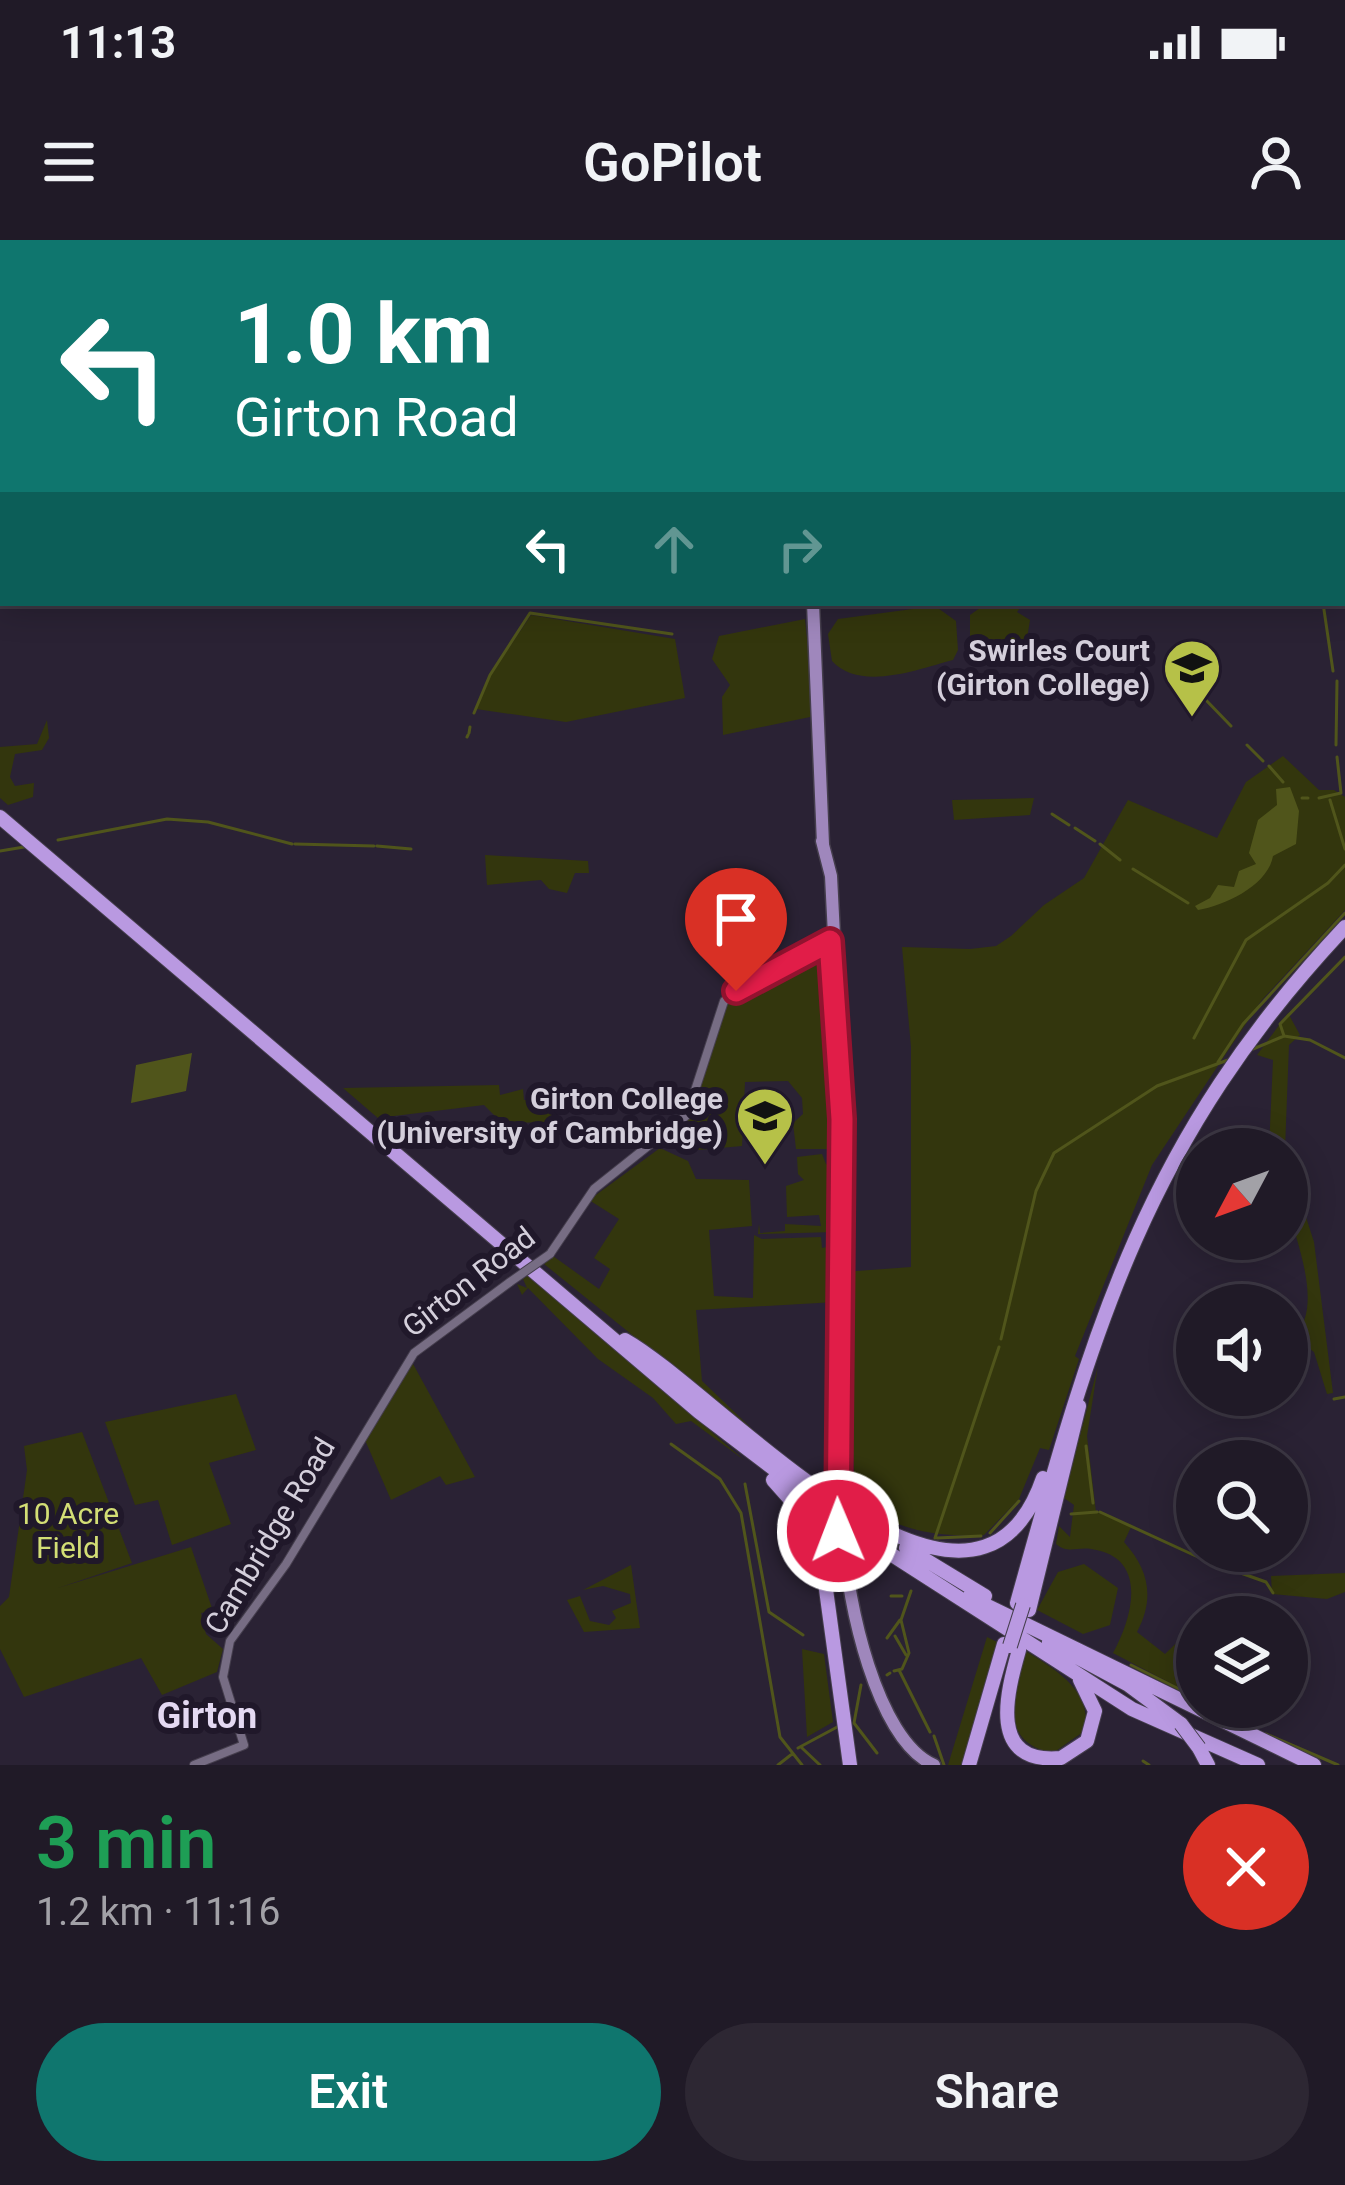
<!DOCTYPE html>
<html lang="en">
<head>
<meta charset="utf-8">
<style>
  :root { --surface:#201a27; --page:#2d2733; --text:#f1f3f6; --muted:#a2a1a7; --line:#3d3844; --accent:#0f766e }
  body { margin:0; font-family:Roboto,sans-serif; background:var(--page); color:var(--text); height:100vh; display:flex; flex-direction:column; font-size:45px; white-space:nowrap }
  * { box-sizing:border-box; margin:0 }
  p { font-size:39px; color:var(--muted) }
  .icon { flex:none; width:66px; height:66px; fill:none; stroke:currentColor; stroke-width:2; stroke-linecap:round; stroke-linejoin:round }
  .map { position:relative; height:1525px; overflow:hidden }
  .panel { display:flex; flex-direction:column; background:var(--surface); flex:1 }
  .panel>* { flex:none }
  .banner { position:absolute; left:0px; top:0px; width:1347px; height:366px; box-shadow:0 6px 30px #0003,0 0 0 3px var(--line); background:#0f766e; color:#fff; overflow:hidden }
  .needle { width:78px; rotate:229deg }
  .buttons { position:absolute; left:1176px; top:888px; display:grid; gap:24px }
  .buttons a { display:grid; place-items:center; width:132px; height:132px; border-radius:50%; background:var(--surface); box-shadow:0 6px 30px #0003,0 0 0 3px var(--line); font-size:60px }
  .pin { position:absolute; display:grid; place-items:center; width:102px; height:102px; color:#fff; margin:-123px -51px; border-radius:50% 50% 50% 0; rotate:-45deg; box-shadow:0 0 12px #0007 }
  .pin .icon { rotate:45deg }
  .me { position:absolute; width:132px; margin:-66px; rotate:359deg; stroke-linejoin:round; filter:drop-shadow(0 0 9px #0008) }
  .turn { display:flex; align-items:center; gap:42px; height:252px; padding:0 36px; font-size:54px }
  .turn .icon { width:156px; height:156px; stroke-width:2.5 }
  .turn b { display:block; font-size:84px; line-height:102px }
  .lanes { display:flex; align-items:center; height:114px; padding:0 36px; background:#0003; justify-content:center; gap:60px; direction:ltr }
  .lanes .off { opacity:.35 }
  .round { display:grid; place-items:center; flex:none; width:126px; height:126px; border-radius:63px; background:var(--page) }
  .headline { display:flex; align-items:center; justify-content:space-between; height:204px; padding:0 36px }
  h1 { font-size:72px; font-weight:600; line-height:90px; color:#1e9e55 }
  .primary-button { display:flex; gap:24px; margin-top:auto; padding:24px 36px }
  .primary-button a { flex:1; height:138px; border-radius:72px; background:var(--accent); color:#fff; font-size:48px; font-weight:600; line-height:138px; text-align:center }
  .primary-button a+a { background:var(--page); color:var(--text) }
  .status { display:flex; justify-content:space-between; align-items:center; height:84px; padding:0 60px; background:var(--surface); direction:ltr }
  .status svg { height:33px; fill:currentColor }
  header { display:flex; justify-content:space-between; align-items:center; height:156px; padding:0 36px; background:var(--surface); font-size:54px; font-weight:600 }
  .map>svg:first-child { display:block }
  .green { fill:#33360d }
  .water { fill:#50551b }
  .lines { fill:none; stroke-linecap:round; stroke-linejoin:round }
  .stream { stroke:#50551b; stroke-width:3 }
  .minor-casing { stroke:#453e4d; stroke-width:10 }
  .major-casing { stroke:#453e4d; stroke-width:15 }
  .highway-casing { stroke:#453e4d; stroke-width:16 }
  .minor { stroke:#776d84; stroke-width:8 }
  .major { stroke:#9f87bc; stroke-width:12 }
  .highway { stroke:#b999e1; stroke-width:14 }
  .minor-bridge-casing { stroke:#453e4d; stroke-width:10; stroke-linecap:butt }
  .major-bridge-casing { stroke:#453e4d; stroke-width:15; stroke-linecap:butt }
  .highway-bridge-casing { stroke:#453e4d; stroke-width:16; stroke-linecap:butt }
  .minor-bridge { stroke:#776d84; stroke-width:8 }
  .major-bridge { stroke:#9f87bc; stroke-width:12 }
  .highway-bridge { stroke:#b999e1; stroke-width:14 }
  .route-casing { stroke:#92132f; stroke-width:30 }
  .route { stroke:#e11d48; stroke-width:21 }
  .labels { text-anchor:middle; stroke-width:12; stroke-linejoin:round; paint-order:stroke }
  .poi-label { font-size:30px; font-weight:bold; fill:#d4cfdb; stroke:#20182a; text-anchor:end }
  .street-label { font-size:30px; fill:#d4cfdb; stroke:#20182a }
  .park-label { font-size:30px; fill:#d3de75; stroke:#20182a }
  .quarter-label { font-size:36px; font-weight:bold; fill:#e4d9f2; stroke:#20182a }
</style>
</head>
<body>
<div class="status"><b>11:13</b><svg viewBox="0 0 49 12"><path d="M0 12V9h3v3zM5 12V6h3v6zM10 12V3h3v9zM15 12V0h3v12zM26 1h20v11H26zM47 4h2v5h-2z"/></svg></div>
<header><svg class="icon" aria-label="menu" viewBox="0 0 24 24"><path d="M4 6h16M4 12h16M4 18h16"/></svg>GoPilot<svg class="icon" aria-label="person" viewBox="0 0 24 24"><circle cx="12" cy="8" r="4"/><path d="M4 21q1-7 8-7t8 7"/></svg></header>
<div class="map">
<svg width="1345" height="1525" viewBox="0 0 1345 1525">
  <rect width="100%" height="100%" fill="#2a2234"/>
  <!-- green -->
  <path class="green" d="M987 363H1024L1017 372 1030 380 1026 405 992 408V418L975 420 974 411 982 410 970 406V375Z
    M935 366 956 381 958 410 953 420C919 429 860 452 832 421L828 394 838 379Z
    M531 375 675 399 685 458 566 482 476 469 490 436Z
    M805 379 815 476 723 495 722 457 730 445 712 419 719 396Z
    M47 480 49 498 42 510 15 514 10 537 15 546 34 543 33 557 8 565 0 558V507L37 504Z
    M1283 516 1319 550H1334L1345 557V670L1261 761 1152 925 1075 1116 1079 1119 1049 1210 1040 1208 1019 1259 984 1295C932 1297 900 1290 856 1263L843 1032 911 1027V807L902 707 970 709 996 706 1011 696 1044 665 1084 638 1128 560 1217 598 1246 542Z
    M1034 558 1030 575 954 580 952 560Z
    M485 615 588 621 589 633H575L567 653 549 649 541 640 487 645Z
    M823 711 837 909H796L793 883 803 874 802 858 788 841 745 842 742 906 698 910 673 894C712 859 694 803 725 765 740 747 800 723 823 711Z
    M1288 773 1300 795 1289 805 1285 909H1269L1273 820 1257 815Z
    M499 845 500 855 523 849 524 860H551L552 882 502 883 484 865 386 877V885L343 848Z
    M660 908 688 921 696 939 749 940 752 986 709 990 714 1056 753 1058 754 995 762 999 821 997 822 1008 835 1005 836 1062 696 1070 702 1141 769 1205 544 1024 553 1016 599 1049 610 1029 594 1018 619 979 589 960Z
    M822 914 826 924 836 925 835 992 758 994 759 984 760 993 785 991V984L821 986 819 975 787 977 786 946 804 940 798 934 797 917Z
    M1287 918 1314 1002 1333 1153 1327 1154 1314 1112 1293 1097C1325 1069 1296 1002 1288 967 1285 951 1287 934 1287 918Z
    M530 1034 744 1220 691 1181 676 1184 653 1158 598 1119 528 1048 522 1055 517 1044 527 1048 523 1039Z
    M412 1122 475 1237 446 1245 440 1236 391 1260 365 1200Z
    M1098 1126 1087 1196 1096 1272 1132 1285 1124 1302C1149 1330 1155 1358 1137 1392L1165 1414 1197 1383V1457L1113 1413C1132 1379 1150 1317 1091 1309 1076 1307 1068 1314 1056 1304L1059 1286 1070 1297 1074 1265 1064 1258Z
    M236 1154 256 1210 209 1223 231 1284 172 1305 158 1260 135 1265 105 1182Z
    M82 1192 132 1323 58 1348 191 1307 213 1371 201 1373 206 1394 223 1409 217 1432 162 1455 141 1418 24 1457 0 1409V1366L9 1357 27 1230 24 1206Z
    M1084 1324 1118 1348 1110 1385 1083 1394 1037 1370 1058 1332Z
    M631 1325 640 1388 584 1392 567 1360 580 1356 590 1381 609 1385 616 1378 612 1371 631 1363 630 1354 603 1346 583 1350Z
    M1345 1333V1352L1327 1359 1272 1354 1271 1336Z
    M987 1397 997 1402 963 1525H948Z
    M802 1409 824 1414 833 1482 807 1497Z
    M1024 1410C1056 1430 1090 1448 1086 1490L1053 1513C996 1502 1015 1453 1024 1410Z"/>
  <!-- water -->
  <path class="water" d="M1290 547 1299 571 1296 604 1273 616C1268 645 1226 665 1198 670L1195 666 1210 658 1218 645 1234 647 1239 631 1256 624 1249 613 1258 580 1277 565 1276 549Z
    M192 813 186 851 131 863 136 825Z"/>
  <g class="lines">
    <!-- stream -->
    <path class="stream" d="M1344 300H1345
      M1323 363 1333 431
      M1204 458 1231 486
      M474 473 490 435 530 373 672 394
      M469 493 470 487
      M467 497 468 495
      M1247 505 1263 521
      M1336 505 1337 441
      M1269 526 1283 542
      M1302 558H1308
      M1319 558 1341 553 1337 517
      M1330 560 1345 609
      M1052 574 1069 585
      M1075 588 1095 601
      M58 600 167 579 208 582 292 604
      M295 604 374 606
      M1100 604 1120 620
      M377 606 411 609
      M0 611 24 607
      M1133 629 1188 663
      M1345 717 1280 784 1284 796 1310 800 1345 818
      M1194 798 1246 700 1328 643 1345 625
      M1253 809 1284 796
      M1218 822 1243 784 1345 673
      M1001 1099 1036 951 1054 913 1157 846 1228 820
      M1334 1159 1345 1157
      M671 1204 720 1239 741 1273 780 1497 802 1525
      M1086 1206 1093 1263
      M745 1244 769 1372 803 1395
      M1100 1272 1198 1317
      M1071 1274 1097 1272
      M990 1293 1019 1261
      M935 1298 999 1107
      M937 1298 981 1296
      M1204 1320 1266 1342 1273 1353
      M891 1356H902
      M895 1396 906 1415
      M887 1398 900 1380
      M1131 1425 1197 1458
      M899 1430 930 1492
      M894 1431 902 1429 909 1413 901 1380 911 1351
      M887 1435 890 1433
      M861 1445 854 1483 877 1513
      M1266 1494 1338 1525
      M934 1496 944 1525
      M798 1508 839 1486
      M802 1508 820 1525
      M1143 1521 1149 1525
      M778 1525 792 1514"/>
    <!-- minor casing -->
    <g class="minor-casing">
      <path id="minor" d="M550 1014 594 949 687 875 724 761 834 701
        M194 1525 244 1505 223 1437 230 1401 286 1324 414 1113 510 1042"/>
    </g>
    <!-- major casing -->
    <g class="major-casing">
      <path id="major" d="M803 0V3
        M1322 0 1324 3
        M170 3 173 0
        M1344 31 1345 32
        M1344 41 1345 43
        M0 168 3 164
        M813 363 823 604
        M822 601 831 636 841 833 838 1249
        M844 1301C847 1359 876 1500 934 1525"/>
    </g>
    <!-- highway casing -->
    <g class="highway-casing">
      <path id="highway" d="M0 577 699 1172 858 1293 1132 1469 1258 1525
        M625 1100C718 1152 972 1444 1043 1238
        M773 1240 804 1275 821 1313 850 1525
        M906 1308 985 1356
        M969 1357 1314 1525
        M1017 1363C1093 1089 1144 901 1345 687
        M1029 1370 1079 1166
        M1049 1402 1127 1444 1181 1484
        M1019 1410C1007 1452 987 1525 1061 1518L1087 1501 1095 1471 1080 1440
        M1199 1508 1208 1525
        M969 1525 1004 1404"/>
    </g>
    <!-- minor -->
    <use href="#minor" class="minor"/>
    <!-- major -->
    <use href="#major" class="major"/>
    <!-- highway -->
    <use href="#highway" class="highway"/>
    <!-- minor-bridge casing -->
    <g class="minor-bridge-casing">
      <path id="minor-bridge" d="M510 1042 550 1014"/>
    </g>
    <!-- major-bridge casing -->
    <g class="major-bridge-casing">
      <path id="major-bridge" d="M843 1250 844 1301"/>
    </g>
    <!-- highway-bridge casing -->
    <g class="highway-bridge-casing">
      <path id="highway-bridge" d="M1010 1406 1023 1365
        M1181 1484 1199 1508"/>
    </g>
    <!-- minor-bridge -->
    <use href="#minor-bridge" class="minor-bridge"/>
    <!-- major-bridge -->
    <use href="#major-bridge" class="major-bridge"/>
    <!-- highway-bridge -->
    <use href="#highway-bridge" class="highway-bridge"/>
  </g>
  <g class="lines">
    <!-- route casing -->
    <g class="route-casing">
      <path id="route" d="M736 751 830 701 842 879 838 1291"/>
    </g>
    <!-- route -->
    <use href="#route" class="route"/>
  </g>
  <!-- icons -->
  <defs>
    <g id="university-pin" transform="scale(3)"><path d="M0 17L-7.5 6A9.5 9.5 0 1 1 7.5 6Z" fill="#b6c148" stroke="#20182a"/><path d="M0-5L7-2L0 1L-7-2ZM-4 1L0 2.5L4 1V4Q0 6-4 4Z" fill="#111"/></g>
  </defs>
  <g fill-rule="evenodd">
    <use href="#university-pin" x="1192" y="428"/>
    <use href="#university-pin" x="765" y="876"/>
  </g>
  <g class="labels">
    <!-- poi labels -->
    <g class="poi-label">
      <text x="1150" y="421">Swirles Court<tspan x="1150" dy="34">(Girton College)</tspan></text>
      <text x="723" y="869">Girton College<tspan x="723" dy="34">(University of Cambridge)</tspan></text>
    </g>
    <!-- street labels -->
    <g class="street-label">
      <text transform="translate(469 1042) rotate(-38)" y="10">Girton Road</text>
      <text transform="translate(270 1296) rotate(-59)" y="10">Cambridge Road</text>
    </g>
    <!-- park labels -->
    <g class="park-label">
      <text x="68" y="1284">10 Acre<tspan x="68" dy="34">Field</tspan></text>
    </g>
    <!-- quarter labels -->
    <g class="quarter-label">
      <text x="207" y="1488">Girton</text>
    </g>
  </g>
</svg>
<div class="buttons">
<a><svg class="needle" viewBox="-14 -14 28 28"><path d="M0-13l5 13h-10z" fill="#e53935"/><path d="M0 13l5-13h-10z" fill="#a2a1a7"/></svg></a>
<a><svg class="icon" aria-label="sound" viewBox="0 0 24 24"><path d="M4 9h4l5-4v14l-5-4H4zM17 9q2 3 0 6"/></svg></a>
<a><svg class="icon" aria-label="search" viewBox="0 0 24 24"><circle cx="10" cy="10" r="6"/><path d="M15 15l6 6"/></svg></a>
<a><svg class="icon" aria-label="layers" viewBox="0 0 24 24"><path d="M12 4l9 5-9 5-9-5zM3 14l9 5 9-5"/></svg></a>
</div>
<div class="pin" style="left:736px;top:751px;background:#d93025"><svg class="icon" aria-label="arrive" viewBox="0 0 24 24"><path d="M6 21V4h12l-3 4 3 4H6"/></svg></div>
<svg class="me" style="left:838px;top:1291px" viewBox="-20 -20 40 40"><circle r="17" fill="#e11d48" stroke="#fff" stroke-width="3"/><path d="M0-11L8 9 0 5-8 9z" fill="#fff"/></svg>
<div class="banner">
<div class="turn"><svg class="icon" aria-label="left" viewBox="0 0 24 24"><path d="M17 20v-9H6M10 6l-5 5 5 5"/></svg><div><b>1.0 km</b>Girton Road</div></div>
<div class="lanes"><svg class="icon" aria-label="left" viewBox="0 0 24 24"><path d="M17 20v-9H6M10 6l-5 5 5 5"/></svg><svg class="icon off" aria-label="ahead" viewBox="0 0 24 24"><path d="M12 20V5M6 11l6-6 6 6"/></svg><svg class="icon off" aria-label="right" viewBox="0 0 24 24"><path d="M7 20v-9h11M14 6l5 5-5 5"/></svg></div>
</div>
</div>
<section class="panel">
<div class="headline"><div><h1>3 min</h1><p>1.2 km · 11:16</p></div><a class="round" style="background:#d93025;color:#fff"><svg class="icon" aria-label="close" viewBox="0 0 24 24"><path d="M6 6l12 12M18 6L6 18"/></svg></a></div>
<div class="primary-button"><a>Exit</a><a>Share</a></div>
</section>
</body>
</html>
